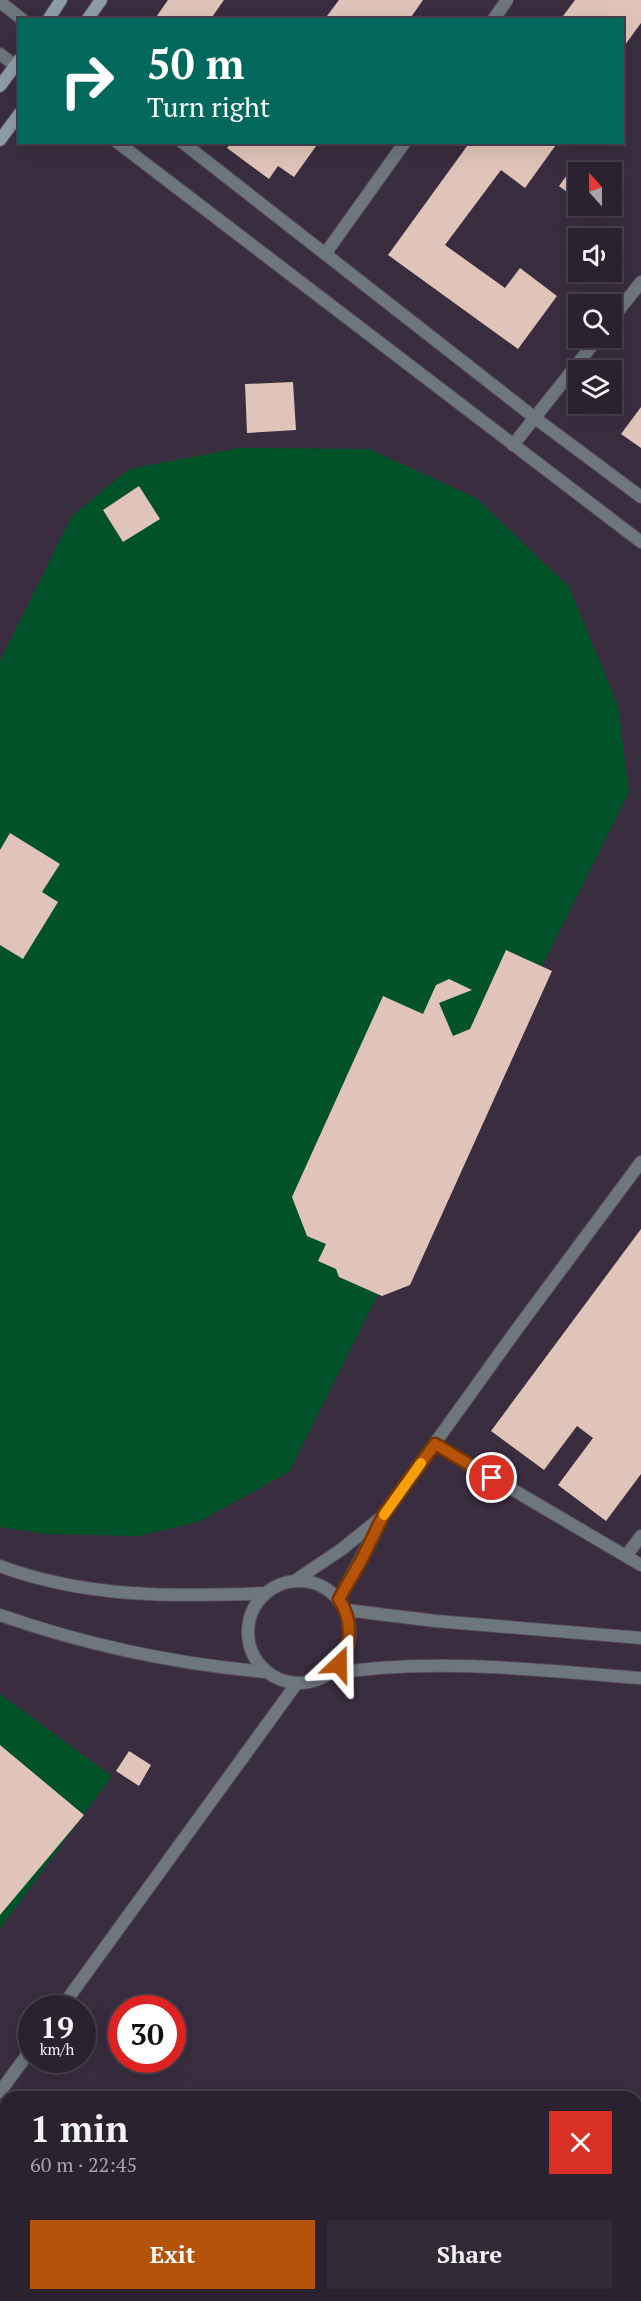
<!DOCTYPE html>
<html lang="en">
<head>
<meta charset="utf-8">
<style>
  :root { --surface:#2b222f; --page:#332a37; --text:#f1f3f6; --muted:#a6a4aa; --line:#473f4b; --accent:#b45309 }
  body { margin:0; font-family:"PT Serif",serif; background:var(--page); color:var(--text); height:100vh; display:flex; flex-direction:column; font-size:22px; white-space:nowrap }
  * { box-sizing:border-box; margin:0 }
  p { font-size:20px; color:var(--muted) }
  .icon { flex:none; width:33px; height:33px; fill:none; stroke:currentColor; stroke-width:2; stroke-linecap:round; stroke-linejoin:round }
  .map { position:relative; flex:1; overflow:hidden }
  .details { position:absolute; left:0px; top:2091px; width:642px; height:210px; display:flex; flex-direction:column; background:var(--surface); border-radius:18px 18px 0 0; box-shadow:0 6px 24px #0002,0 0 0 2px var(--line) }
  .details>* { flex:none }
  .top-card { position:absolute; left:18px; top:18px; width:606px; height:126px; border-radius:0px; box-shadow:0 6px 24px #0002,0 0 0 2px var(--line); background:#00695c; color:#fff; overflow:hidden }
  .needle { width:39px; rotate:339deg }
  .controls { position:absolute; left:568px; top:162px; display:grid; gap:12px }
  .controls a { display:grid; place-items:center; width:54px; height:54px; border-radius:0px; background:var(--surface); box-shadow:0 6px 24px #0002,0 0 0 2px var(--line); font-size:30px }
  .speed { position:absolute; left:18px; top:1995px; display:flex; gap:12px; font-size:30px; font-weight:700; text-align:center }
  .speed>* { display:grid; place-content:center; width:78px; height:78px; border-radius:50%; background:var(--surface); box-shadow:0 6px 24px #0002,0 0 0 2px var(--line); line-height:1 }
  .speed small { font-size:15px; font-weight:400 }
  .speed .limit { border:9px solid #d22; background:#fff; color:#111 }
  .pin { position:absolute; display:grid; place-items:center; width:51px; height:51px; color:#fff; margin:-26px; border:3px solid #fff; border-radius:50%; box-shadow:0 2px 6px #0007 }
  .me { position:absolute; width:66px; margin:-33px; rotate:23deg; stroke-linejoin:round; filter:drop-shadow(0 0 4px #0008) }
  .turn { display:flex; align-items:center; gap:21px; height:126px; padding:0 30px; font-size:27px }
  .turn .icon { width:78px; height:78px; stroke-width:2.5 }
  .turn b { display:block; font-size:42px; line-height:51px }
  .round { display:grid; place-items:center; flex:none; width:63px; height:63px; border-radius:0px; background:var(--page) }
  .headline { display:flex; align-items:center; justify-content:space-between; height:102px; padding:0 30px }
  h1 { font-size:36px; font-weight:700; line-height:45px }
  .button { display:flex; gap:12px; margin-top:auto; padding:12px 30px }
  .button a { flex:1; height:69px; border-radius:0px; background:var(--accent); color:#fff; font-size:24px; font-weight:700; line-height:69px; text-align:center }
  .button a+a { background:var(--page); color:var(--text) }
  .map>svg:first-child { display:block }
  .green { fill:#005228 }
  .building { fill:#e0c4b9 }
  .lines { fill:none; stroke-linecap:round; stroke-linejoin:round }
  .street-casing { stroke:#564b5c; stroke-width:14 }
  .secondary-casing { stroke:#564b5c; stroke-width:14 }
  .street { stroke:#6e777e; stroke-width:12 }
  .secondary { stroke:#8f9da9; stroke-width:12 }
  .route-casing { stroke:#753606; stroke-width:15 }
  .route { stroke:#b45309; stroke-width:10 }
  .slow { stroke:#f59e0b; stroke-width:10 }
</style>
</head>
<body>
<div class="map">
<svg width="641" height="2301" viewBox="0 0 641 2301">
  <rect width="100%" height="100%" fill="#392d3f"/>
  <!-- green -->
  <path class="green" d="M240 448 369 449 476 498 569 587 618 706 629 792 289 1472 198 1522 138 1536 46 1534 0 1527V661L72 516 129 469Z
    M0 1694 112 1776 0 1929Z"/>
  <!-- building -->
  <path class="building" d="M168 0H224L210 20H154Z
    M339 0H423L409 20H324Z
    M575 0H641V23L625 45 622 44V20H560Z
    M232 142H319L294 177 278 166 269 179 227 148Z
    M470 142H558L525 188 501 170 445 245 505 288 520 268 557 296 518 349 388 255Z
    M575 164 586 172H579V201L559 186Z
    M293 382 296 430 247 433 245 384Z
    M641 407V448L621 434Z
    M139 486 160 519 123 542 103 510Z
    M10 833 60 864 42 892 58 902 23 959 0 945V850Z
    M506 950 552 971 410 1285 382 1296 339 1277 336 1269 318 1261 326 1244 307 1236 292 1197 383 996 423 1014 436 985 449 979 472 990 439 1003 453 1036 470 1029Z
    M641 1229V1474L606 1521 558 1485 593 1438 577 1426 544 1470 491 1431Z
    M0 1745 84 1815 0 1915Z
    M129 1751 151 1765 139 1786 116 1771Z"/>
  <g class="lines">
    <!-- street casing -->
    <g class="street-casing">
      <path id="street" d="M0 2 23 20
        M493 20 507 0
        M0 54 20 69
        M117 142 641 542
        M182 142 535 418 641 497
        M325 254 405 142
        M612 319 641 282
        M513 445 598 338
        M435 1444 641 1565
        M626 1556 641 1536
        M0 1566C86 1598 175 1597 266 1593
        M296 1580 342 1549 379 1519
        M248 1632a51 51 0 1 1 102 0a51 51 0 1 1-102 0Z
        M339 1599 384 1514 517 1329 641 1162
        M346 1610 436 1621 641 1638
        M0 1615C86 1645 176 1664 266 1672
        M329 1674C432 1657 537 1670 641 1678
        M61 2008 297 1683
        M0 2092 32 2048"/>
    </g>
    <!-- secondary casing -->
    <g class="secondary-casing">
      <path id="secondary" d="M48 20 61 0
        M87 20 101 0
        M0 86 20 59
        M0 140 20 113"/>
    </g>
    <!-- street -->
    <use href="#street" class="street"/>
    <!-- secondary -->
    <use href="#secondary" class="secondary"/>
  </g>
  <g class="lines">
    <!-- route casing -->
    <g class="route-casing">
      <path id="route" d="M339 1664C352 1642 353 1621 339 1599L362 1559 384 1514 435 1444 492 1478"/>
    </g>
    <!-- route -->
    <use href="#route" class="route"/>
    <!-- slow -->
    <path class="slow" d="M384 1515 421 1463"/>
  </g>
</svg>
<div class="controls">
<a><svg class="needle" viewBox="-14 -14 28 28"><path d="M0-13l5 13h-10z" fill="#e53935"/><path d="M0 13l5-13h-10z" fill="#a6a4aa"/></svg></a>
<a><svg class="icon" aria-label="sound" viewBox="0 0 24 24"><path d="M4 9h4l5-4v14l-5-4H4zM17 9q2 3 0 6"/></svg></a>
<a><svg class="icon" aria-label="search" viewBox="0 0 24 24"><circle cx="10" cy="10" r="6"/><path d="M15 15l6 6"/></svg></a>
<a><svg class="icon" aria-label="layers" viewBox="0 0 24 24"><path d="M12 4l9 5-9 5-9-5zM3 14l9 5 9-5"/></svg></a>
</div>
<div class="speed"><div>19<small>km/h</small></div><div class="limit">30</div></div>
<div class="pin" style="left:492px;top:1478px;background:#d93025"><svg class="icon" aria-label="arrive" viewBox="0 0 24 24"><path d="M6 21V4h12l-3 4 3 4H6"/></svg></div>
<svg class="me" style="left:339px;top:1664px" viewBox="-20 -20 40 40"><path d="M0-17L14 15 0 8-14 15z" fill="#b45309" stroke="#fff" stroke-width="4"/></svg>
<div class="top-card">
<div class="turn"><svg class="icon" aria-label="right" viewBox="0 0 24 24"><path d="M7 20v-9h11M14 6l5 5-5 5"/></svg><div><b>50 m</b>Turn right</div></div>
</div>
<section class="details">
<div class="headline"><div><h1>1 min</h1><p>60 m · 22:45</p></div><a class="round" style="background:#d93025;color:#fff"><svg class="icon" aria-label="close" viewBox="0 0 24 24"><path d="M6 6l12 12M18 6L6 18"/></svg></a></div>
<div class="button"><a>Exit</a><a>Share</a></div>
</section>
</div>
</body>
</html>
